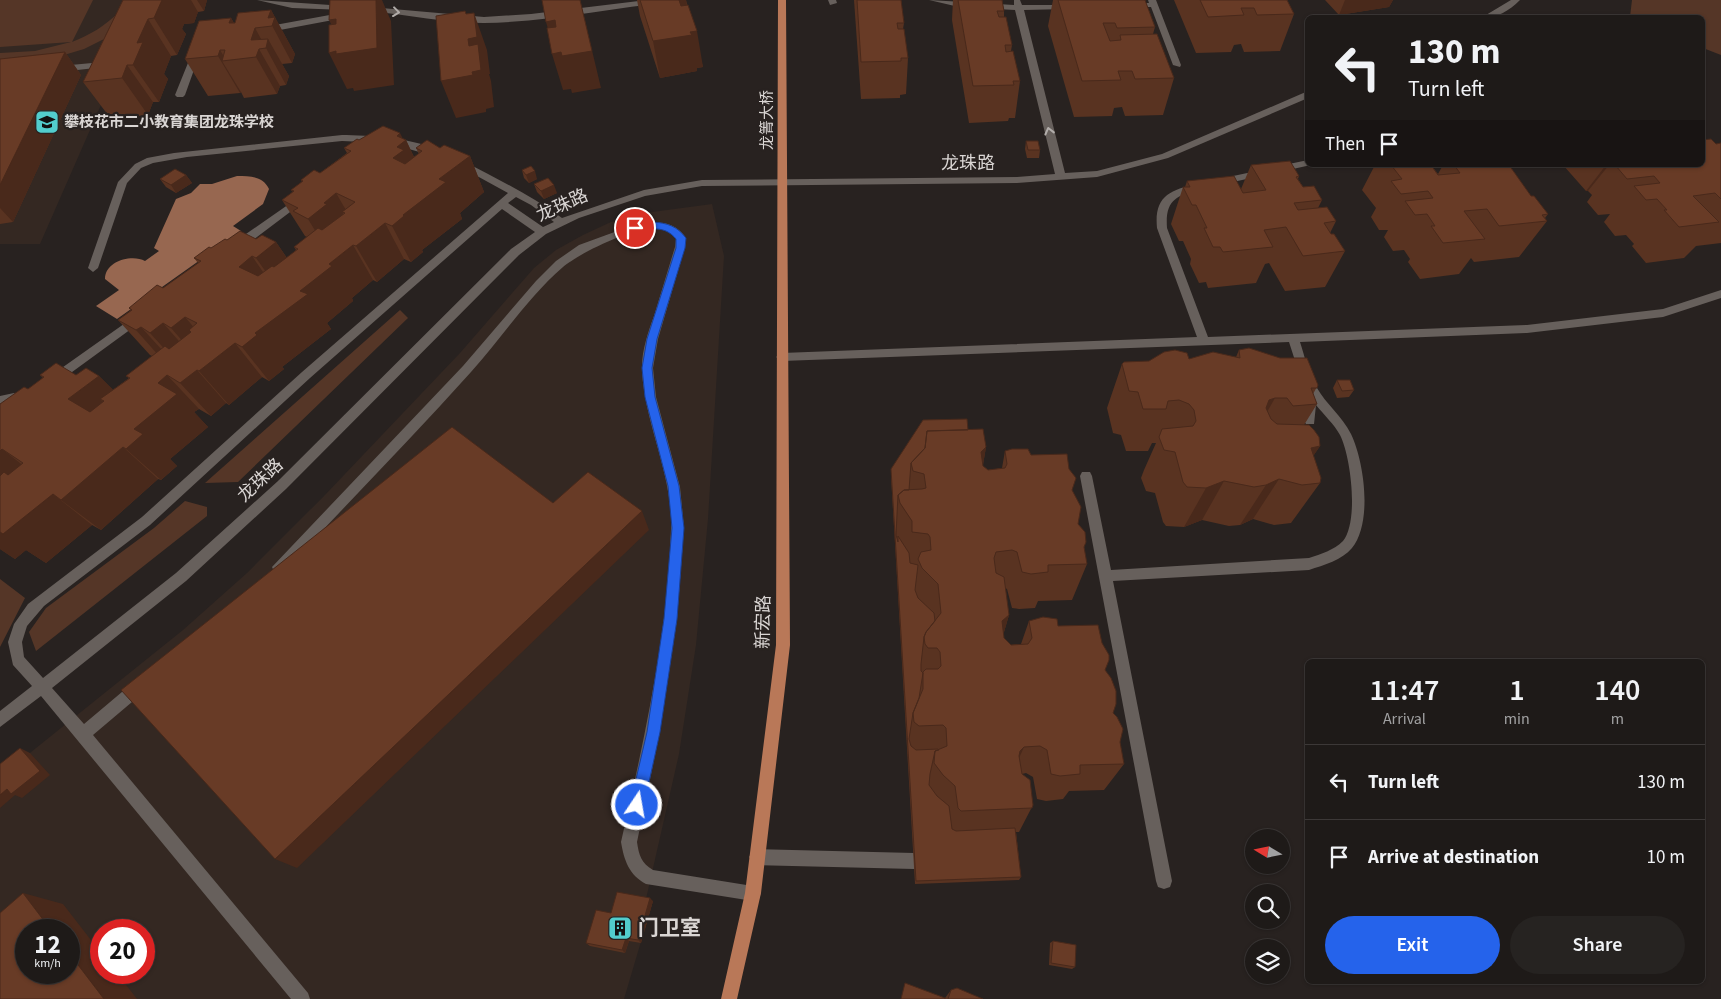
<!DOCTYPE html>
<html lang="en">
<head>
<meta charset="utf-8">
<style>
  :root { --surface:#1e1a18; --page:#262321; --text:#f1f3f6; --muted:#a1a1a2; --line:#3c3837; --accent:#2563eb }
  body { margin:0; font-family:"Source Sans 3","Noto Sans SC",sans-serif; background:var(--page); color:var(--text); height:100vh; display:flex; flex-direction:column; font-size:19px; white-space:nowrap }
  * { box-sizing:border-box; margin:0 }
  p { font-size:16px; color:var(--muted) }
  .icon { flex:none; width:28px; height:28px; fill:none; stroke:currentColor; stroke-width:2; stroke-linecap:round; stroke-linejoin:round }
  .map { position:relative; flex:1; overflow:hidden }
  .side { position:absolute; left:1305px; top:659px; width:400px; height:325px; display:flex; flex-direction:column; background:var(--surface); border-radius:8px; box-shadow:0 1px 4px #0004,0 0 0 1px var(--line) }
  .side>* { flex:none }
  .hud { position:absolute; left:1305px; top:15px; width:400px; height:152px; border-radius:8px; box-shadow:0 1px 4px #0004,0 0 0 1px var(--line); background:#1e1a18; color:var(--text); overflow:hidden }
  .needle { width:32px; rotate:280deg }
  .controls { position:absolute; left:1245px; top:829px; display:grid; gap:10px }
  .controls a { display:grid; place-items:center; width:45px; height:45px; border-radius:50%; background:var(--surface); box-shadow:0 1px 4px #0004,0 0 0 1px var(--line); font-size:25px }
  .speed { position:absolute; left:15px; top:919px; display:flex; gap:10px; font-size:25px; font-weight:700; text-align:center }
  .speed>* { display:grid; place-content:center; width:65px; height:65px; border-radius:50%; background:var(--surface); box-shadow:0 1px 4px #0004,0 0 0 1px var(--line); line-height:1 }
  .speed small { font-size:12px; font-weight:400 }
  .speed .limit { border:8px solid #d22; background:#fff; color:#111 }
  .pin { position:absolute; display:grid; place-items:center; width:42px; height:42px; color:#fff; margin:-21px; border:2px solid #fff; border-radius:50%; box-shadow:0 1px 5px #0007 }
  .me { position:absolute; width:55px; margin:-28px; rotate:12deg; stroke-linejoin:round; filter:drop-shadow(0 0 4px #0008) }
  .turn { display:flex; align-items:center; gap:18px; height:105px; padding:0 20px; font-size:22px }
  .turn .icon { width:65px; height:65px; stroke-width:2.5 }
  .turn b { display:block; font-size:35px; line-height:42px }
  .then { display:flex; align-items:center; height:48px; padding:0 20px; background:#0003; gap:10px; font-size:19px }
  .eta { display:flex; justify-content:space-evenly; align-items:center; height:85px; text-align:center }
  .eta b { font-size:30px; font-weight:600; line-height:35px }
  .button { display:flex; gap:10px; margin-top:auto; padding:10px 20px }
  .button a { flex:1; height:58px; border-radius:30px; background:var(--accent); color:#fff; font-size:20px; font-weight:600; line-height:58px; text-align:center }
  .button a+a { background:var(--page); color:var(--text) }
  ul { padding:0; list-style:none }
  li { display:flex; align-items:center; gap:15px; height:75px; padding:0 20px; border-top:1px solid var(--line) }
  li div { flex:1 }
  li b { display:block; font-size:19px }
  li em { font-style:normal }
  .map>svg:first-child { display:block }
  .built { fill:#342822; fill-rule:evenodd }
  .green { fill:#553627 }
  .water { fill:#976750 }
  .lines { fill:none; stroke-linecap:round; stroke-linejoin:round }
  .minor { fill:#67605c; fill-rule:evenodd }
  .major { fill:#b97858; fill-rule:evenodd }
  .wall { fill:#593321 }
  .shaded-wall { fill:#49291b }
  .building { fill:#683b26; stroke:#49291b }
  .oneway { stroke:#b2adaa }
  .route { fill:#2563eb; stroke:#184099 }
  .labels { text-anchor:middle; stroke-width:4.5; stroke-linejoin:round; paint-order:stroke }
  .far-street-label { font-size:15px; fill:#dad6d4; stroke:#282220 }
  .far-poi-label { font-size:15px; font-weight:bold; fill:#dad6d4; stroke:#282220; text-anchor:start }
  .street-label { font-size:18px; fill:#dad6d4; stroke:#282220 }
  .near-poi-label { font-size:21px; font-weight:bold; fill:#dad6d4; stroke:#282220; text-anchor:start }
</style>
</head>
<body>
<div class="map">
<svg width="1721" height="999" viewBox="0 0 1721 999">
  <rect width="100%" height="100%" fill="#282220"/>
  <!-- built -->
  <path class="built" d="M0 0H147L40 244H0Z
    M712 204 724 256 708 519 696 645 679 754 646 899 653 901 624 999H0V777L183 630 247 573 325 495 460 353 534 268 556 250 583 235 611 222 645 213ZM26 930H69V972H26ZM101 930H144V972H101Z"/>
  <!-- green -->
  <path class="green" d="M0 0H93L72 42C90 35 105 26 119 12L110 36 84 49 54 58 0 65V53L35 51 71 42 0 47Z
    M1632 0H1721V55L1703 48 1702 18 1630 17Z
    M400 310 408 318 238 482 205 483Z
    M185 501 207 507V516L36 651 29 632 46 608 154 528Z
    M0 579 25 598 0 647Z"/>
  <!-- water -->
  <path class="water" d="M237 176C250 176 263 176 269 189L263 204 233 226 241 231 117 319 96 306 119 290 105 279C105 261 132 254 145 261L159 251 154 248 176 199 191 193 200 184H212Z"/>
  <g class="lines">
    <!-- minor -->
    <path class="minor" d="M257 0 345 6 349 8 345 10 292 8Z
      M647 0H677L673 2C610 8 547 22 484 23 446 23 408 15 370 11L366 9 370 7 484 17 531 14Z
      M828 0H836L837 3 830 5Z
      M929 0 1014 5V0H1020L1022 5H1070L1071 7 1067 9 1024 10 1065 173 1097 171 1162 154 1308 91V98L1168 158 1097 177 1017 183 702 186 645 196 579 218 546 234 519 255 286 489 186 581 52 688 84 724 135 681 140 679 145 681 147 686 145 691 93 735 308 993 310 999H291L41 696 0 727V711L32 686 13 665 8 642 14 624 28 604 142 517 302 372 508 193 457 165V161H463C497 179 531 195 562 218L644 190 702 180 1017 177 1055 174 1015 10 959 7ZM516 197 531 205 554 222 543 227 508 203ZM502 209 535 232 511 249 278 481 176 573 43 678 24 657 22 642 27 626 44 606 150 525 310 378Z
      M1148 0H1156L1181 65 1180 67 1173 65 1151 7H1129L1125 5 1129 3H1149Z
      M1511 0H1520C1509 11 1497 18 1481 18Z
      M346 12 350 15 349 17 264 33 260 30 264 27Z
      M196 50 200 53 185 95 183 97H177L175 95 192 53Z
      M92 63 96 66 95 68 60 72 56 69 60 66Z
      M342 135C365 135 423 138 439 153L434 156 387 143 342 141 187 157 153 163 141 168 127 183 98 268 93 272 88 268 118 182 135 164 147 158 174 153Z
      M1308 160V165H1311L1219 185 1214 182 1219 179Z
      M1197 184 1202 187 1200 189C1176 196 1165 200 1167 228L1208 337 1527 325 1663 309 1721 290V298L1663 317 1527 333 1300 342C1305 357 1308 374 1317 388 1326 404 1342 416 1351 434 1364 461 1373 522 1352 548 1342 560 1324 565 1309 570L1113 581 1172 881 1170 887 1164 889 1158 887 1156 881 1080 476 1082 472H1090L1092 476 1111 570 1309 558C1321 554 1334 550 1343 541 1359 521 1351 457 1340 435 1334 424 1324 415 1316 405L1314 424H1306L1304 421V398L1308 394 1299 373 1289 342 782 361 776 357 782 353 1197 337 1157 228C1154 197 1169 190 1197 184Z
      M302 195 307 198 306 200 241 249H233L232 246 233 243Z
      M653 222C668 223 677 225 686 238L685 247 658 339 653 368 656 397 680 487 684 528 677 619 660 731 637 842C639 855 641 863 653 870L759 887 761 893 759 899 753 901 646 884C629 875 624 860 621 842 644 740 668 635 671 529 673 475 645 425 642 371 641 353 648 332 654 316 661 293 668 270 675 247L676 239C673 235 669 231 664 229 642 222 581 252 563 267 528 297 502 338 471 372 410 440 346 505 284 571L279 573 274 571 272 567 463 366 536 281 556 261 579 245 631 226Z
      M138 314 143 318 142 321 57 383H49L47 380 49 377Z
      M14 393 26 397 28 400 26 403 22 405 14 403 0 406V396Z
      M757 849 914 853 920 855 922 861 920 867 914 869 757 865 752 862 749 857 752 852Z"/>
    <!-- major -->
    <path class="major" d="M778 0H786L790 645 761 893 737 999H721L745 893 776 645Z"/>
  </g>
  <!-- wall -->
  <path class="wall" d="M123 0H207L204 11 198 12 194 23 184 24 182 29 186 34 177 55 171 56 164 74 168 79 159 102H153L148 115 111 119 83 82Z
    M637 0H686L703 67 697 68V71L660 78 640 16Z
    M854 0H901L904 23 903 29 908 58 906 94 900 95V98L861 99Z
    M953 0H1002L1004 11V17L1012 45 1011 51 1020 81 1015 118H1009L1008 121 969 123 952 20Z
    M1053 0H1145L1155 27 1153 34 1174 78 1163 115 1125 116 1122 107 1114 108 1112 116 1074 117 1048 26Z
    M1174 0H1287L1294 14 1280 51 1244 52 1241 44 1234 45 1231 52 1196 53Z
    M1325 0H1393L1389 7 1339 15Z
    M271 10 295 54 292 63 282 64 289 76 286 85 280 86 277 94 244 98 241 92 240 93 208 96 185 59 231 18 234 23Z
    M65 52 81 75 13 222 0 224V59Z
    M403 139 406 140 414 157 419 154 416 148H440L470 156 484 192 460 213 462 219 422 250 423 252 411 262 404 259 377 282 373 280 352 298 353 301 327 323 331 329 282 367 284 369 269 381 262 377 229 405 226 403 211 416 199 409 194 412 208 427 170 459 177 466 161 480 158 479 101 530 92 525 46 563 26 550 15 559 0 549V404L28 389 43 378 40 375 99 376 113 390 129 378 126 376 152 356 150 355 118 320 131 310 129 308 163 288 198 263 194 258 227 240 256 239 276 242 287 258 296 250 294 247 307 237 305 236 282 200 293 192 291 190 302 182 301 180 320 173 347 153 344 148 359 140Z
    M1026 141 1040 150 1039 158H1027L1025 149Z
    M1721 143V243L1696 246 1684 258 1646 263 1632 246 1634 244 1626 235 1615 236 1604 222 1610 214 1598 215 1587 202 1592 195 1588 191H1586L1563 165H1702L1716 144Z
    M1251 165 1299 176 1298 179 1303 187 1322 200 1318 208 1336 221 1330 233 1345 251 1325 287 1285 291 1269 263 1265 264 1256 283 1208 288 1206 282 1199 283 1190 264 1191 259 1183 241H1179L1171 224 1183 187H1185L1187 181 1241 189Z
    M1375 165H1431L1438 174 1443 165H1509L1531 196 1548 214 1545 218 1547 221 1519 257 1474 262 1471 258 1459 274 1420 279 1408 262 1410 259 1404 250 1393 251 1384 237 1388 230H1379L1371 217 1376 208 1362 190Z
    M522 170 537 179 529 183 524 178Z
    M186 175 192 183 176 193 166 187 160 179Z
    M534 184 557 193 544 199 537 192Z
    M1239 350 1318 385 1313 394 1317 404 1304 425 1320 446 1313 456 1320 483 1291 523 1274 525 1253 519 1240 525 1229 526 1202 520 1184 527 1166 526 1163 522 1155 493 1146 491 1141 478 1144 470 1156 443H1152L1148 451H1126L1121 435 1113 433 1107 408 1122 364 1189 359 1236 357Z
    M1337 380 1354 390 1349 397 1337 398 1333 388Z
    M968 430 986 447 983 465V466L988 470 1002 468 1005 451 1031 455 1072 490 1078 524 1087 564 1072 600 1038 601 1035 608 1019 609 1012 608 1007 589 1005 588 1009 615 1004 632V638L1011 645 1021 644 1029 621 1058 626 1105 670 1113 713 1124 764 1104 790 1069 791 1063 799 1046 801 1037 799 1033 777 1026 773 1022 774 1033 805 1019 832H1016L1021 877 1019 880 915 884 891 476V469Z
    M653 901 641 943 629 941 625 953 590 946 586 943 611 913Z
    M1053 941 1075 967 1072 969 1049 965 1050 943Z
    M951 990 983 999H901L945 998Z"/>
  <!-- shaded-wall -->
  <path class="shaded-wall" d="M158 0H191L198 12 194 23 184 24 182 29 186 34 177 55 154 18Z
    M197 0H207L204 11Z
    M376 0H382L391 21 394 85 354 91 353 88 347 89 329 53 336 51 345 53 329 20Z
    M580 0 601 88 572 93 571 89 563 90 552 54 555 53 546 22Z
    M679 0H686L691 32 697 31 703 67 697 68V71L660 78 653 41Z
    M1345 0H1393L1389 7 1339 15Z
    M271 10 295 54 292 63 268 18Z
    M465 11 475 38 474 13 487 50 490 74H489L491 81 494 107 486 109V112L456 118 441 81 466 14Z
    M231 18 252 55 229 23Z
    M148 19 171 56 164 74 168 79 159 102 133 65 137 43Z
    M255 28 266 48 268 39 289 76 286 85 266 48 259 49 280 86 277 94 256 57 251 40Z
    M220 50 226 60 222 61 241 92 240 93 218 56Z
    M65 52 81 75 13 222 0 208V185Z
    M127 65 153 102 148 115 122 78Z
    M400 133 404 141 406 140 423 177 393 158 397 136Z
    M470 156 484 192 460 213 462 219 422 250 423 252 411 262 392 226 439 179Z
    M1606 165H1609L1588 191H1586Z
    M535 171 537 179 529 183 526 175Z
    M186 175 192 183 176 193 171 185Z
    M554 185 557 193 544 199 541 191Z
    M336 193 357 229 345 213 342 212 354 232 330 255 308 219 324 203Z
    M385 223 404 259 377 282 356 246Z
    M276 242 300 278 281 293 256 258Z
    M353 245 373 280 352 298 353 301 327 323 331 329 282 367 284 369 269 381 242 347 255 333 329 264Z
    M252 256 277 292 239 267Z
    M185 317 214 351 189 330 210 355 201 362 171 328Z
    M163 323 193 357 181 367 150 333Z
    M141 327 172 361 167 365 136 330Z
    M235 343 262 377 229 405 199 371Z
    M197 370 226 403 211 416 180 383Z
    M167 375 199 409 194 412 208 427 170 459 177 466 161 480 126 449 134 429 158 383Z
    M99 376 133 409 104 401 100 399 121 419 105 432 68 399Z
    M1275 398 1251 440 1269 400Z
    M1320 446 1295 484 1311 448Z
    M123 447 158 479 101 530 61 500Z
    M986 447 979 488 981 452Z
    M2 449 43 481 0 497V451Z
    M1279 479 1253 519 1240 525 1266 485Z
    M1224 481 1202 520 1184 527 1206 488Z
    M53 494 92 525 46 563 26 550 15 559 0 549V531Z
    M642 511 649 530 297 868 275 859Z
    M1009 615 999 649 1002 621Z
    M1024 747 1012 774 1020 751Z
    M20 748 30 753 50 775 22 798 15 795 0 808V795Z
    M23 893 63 904 101 953V972H116L137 999H104L69 953V930H51Z
    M650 898 653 901 641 943 638 940Z
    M626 938 629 941 625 953 622 950Z"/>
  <!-- building -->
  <path class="building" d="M123 0H162L154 18 148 19 137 43 143 42 133 65H127L122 78 83 82Z
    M330 0H376L377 48 336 54V51L329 53V25L336 24V19L329 20Z
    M542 0H580L592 51 562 56 561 52 552 54 547 28 556 27 555 20 546 22Z
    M640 0H681H679L681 6 688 5 697 31 690 32 692 35 653 41Z
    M857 0H901L904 23H897L898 29H904L908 58H901V61L861 62Z
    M958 0H1002L1004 11H997L999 17H1006L1012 45H1005L1006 52 1013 51 1020 81H1013L1014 85 973 86Z
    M1058 0H1145L1155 27 1117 28 1115 23H1103L1110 41 1121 40 1120 35 1157 34 1174 78 1135 79 1132 71H1118L1121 80 1082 81Z
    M1200 0H1287L1294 14 1257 15 1254 8H1241L1244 15 1208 17Z
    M271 10 268 18 275 17 272 26 255 28 251 40 268 39 266 48 259 49 256 57 222 61 225 50H220L218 56 185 59 199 21 231 18 229 23H235L238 13Z
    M465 11 466 14 474 13 477 37 468 39 469 46 478 44 481 70 472 72 473 75 441 81 436 16Z
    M65 52 0 185V59Z
    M383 126 400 133 397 136 406 140 397 147 404 150 393 158 405 164 422 151 416 148 427 140 440 148 444 145 470 156 439 179 446 182 403 215 404 216 392 226 385 223 356 246 353 245 329 264 332 266 300 291 308 294 255 333 257 335 242 347 235 343 199 371 197 370 180 383 167 375 158 383 177 394 134 429 143 434 126 449 123 447 61 500 53 494 3 534 0 532V476L4 472 8 475 23 463 2 449 0 451V404L24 387 28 389 44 377 40 375 56 363 76 375 86 368 99 376 68 399 90 412 104 401 100 399 130 378 126 376 165 346 169 349 191 332 189 330 197 323 185 317 171 328 163 323 150 333 141 327 136 330 118 320 132 310 129 308 157 285 163 288 201 261 194 258 209 247 211 248 225 239 227 240 240 231 256 239 262 235 276 242 256 258 252 256 239 267 258 276 272 266 274 267 298 249 294 247 318 228 322 230 345 213 342 212 355 202 336 193 324 203 327 204 308 219 293 211 298 208 282 200 294 191 291 190 303 181 301 180 314 170 320 173 351 151 344 148 357 139 359 140Z
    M1711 139 1716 144 1721 143V199L1715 193 1693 196 1719 222 1679 227 1664 210H1667L1657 199 1646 200 1634 186 1660 183 1654 176 1627 179 1616 166 1626 165H1702V140Z
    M1026 141H1038L1040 150H1028Z
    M1290 161 1299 176 1296 177 1303 187 1314 186 1322 200 1294 203 1298 210 1327 207 1336 221 1324 223 1331 234H1334L1345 251 1303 256 1286 227 1264 230 1273 247 1223 252 1220 247H1213L1204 228H1207L1196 205H1192L1183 187H1190L1187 181 1234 176 1243 193 1266 190 1251 165Z
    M1391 165H1431L1438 175 1460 173 1454 165H1509L1531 196H1534L1548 214 1542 215 1547 221 1499 226 1487 209 1464 211 1485 239 1443 243 1431 226H1435L1427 214 1415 215 1405 201 1433 198 1428 191 1401 194 1391 181 1402 179Z
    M531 166 535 171 526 175 522 170Z
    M175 169 186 175 171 185 160 179Z
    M548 178 554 185 541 191 534 184Z
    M1249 348 1280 358H1307L1318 385 1317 388H1311L1317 404 1293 406 1287 398H1275L1269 400 1266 408 1271 419 1277 424 1309 425 1314 430 1319 437 1320 446 1311 448 1321 478 1320 483 1302 485 1279 479 1266 485 1254 487 1224 481 1206 488 1187 487 1183 482 1175 452 1164 450 1159 437 1162 429 1193 426 1196 421 1194 410 1189 404 1179 400 1168 401 1166 409H1143L1138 392 1129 391 1122 364 1124 362 1149 361 1164 352 1175 350 1187 353 1189 359 1213 352 1240 358 1239 350Z
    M1337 380H1350L1354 390 1342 391Z
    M967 419 968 430 927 431 925 448 911 463 909 490H904L898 495 896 535 898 542V536L909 553 910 563 918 565 915 590 918 598 934 613 935 621 926 632 924 637 921 664V671L923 673 919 698 913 713 909 739 911 746 916 750 938 749 939 750 935 751 930 774 929 785 937 796 949 806 952 829 956 831 1015 828 1021 877 916 881 891 469 923 420Z
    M452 427 553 503 588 472 642 511 275 859 121 690Z
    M983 429 986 447 981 452 983 466 988 470 1005 468 1007 464 1005 451 1012 449H1028L1031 455 1067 454 1069 469 1076 478 1072 490 1081 507 1078 524 1085 532 1086 542 1084 547 1087 564 1048 565V572L1031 574 1022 572 1017 552 1012 550 996 552 994 558 996 573 1004 577 1009 615 1002 621 1004 638 1011 645 1028 644 1032 638 1029 621 1043 617 1057 619 1058 626 1098 625 1102 643 1109 655V660L1105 670 1111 678 1116 691V704L1113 713 1117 717 1123 729 1120 742 1124 764 1080 765V774L1060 776 1051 774 1047 750 1040 746 1024 747 1020 751 1019 756 1022 774 1030 780 1033 805 1032 808 961 811 958 808 955 786 943 775 934 763 935 751 947 746 946 728 943 725 919 726 914 722 913 713 923 689V672L926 669H938L941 666 940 652 937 648H928L925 644 924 637 926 632 941 613 938 584 922 568 918 559 921 552 931 550 930 537 928 534 912 532V521L900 503 898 495 904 490 922 489 926 488 924 474 913 471 911 463 925 448 927 431Z
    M20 748 40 771 11 794 7 789 0 795V764Z
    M617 892 650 898 638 940 626 938 622 950 586 943 596 910 611 913Z
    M23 893 51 930H26V972H69V953L104 999H0V913Z
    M1053 941 1076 945 1075 967 1051 963Z
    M905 983 945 998V999H901Z
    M957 988 983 999H948L951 990Z"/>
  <!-- one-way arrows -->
  <defs><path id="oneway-chevron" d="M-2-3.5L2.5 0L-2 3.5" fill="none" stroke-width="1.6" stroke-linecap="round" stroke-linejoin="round" transform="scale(1.25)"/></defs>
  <g class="oneway">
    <use href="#oneway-chevron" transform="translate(396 12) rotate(7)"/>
    <use href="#oneway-chevron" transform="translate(1049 131) rotate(-104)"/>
  </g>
  <!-- route -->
  <path class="route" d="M653 222C667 223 677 226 686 238L685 248 657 339 652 368 655 397 679 486 684 528 677 619 660 732 644 805 642 810 637 812 632 810 630 805 647 732 664 619 672 528 668 486 645 397 642 368 647 339 676 248V239C665 225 650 229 635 231L630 228 635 225Z"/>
  <!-- icons -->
  <defs>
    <g id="school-square" transform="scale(1.25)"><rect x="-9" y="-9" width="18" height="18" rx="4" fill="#52cdcd" stroke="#282220"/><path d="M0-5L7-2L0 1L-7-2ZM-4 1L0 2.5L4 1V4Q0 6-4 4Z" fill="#111"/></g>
    <g id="building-square" transform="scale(1.25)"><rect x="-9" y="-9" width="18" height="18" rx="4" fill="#52cdcd" stroke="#282220"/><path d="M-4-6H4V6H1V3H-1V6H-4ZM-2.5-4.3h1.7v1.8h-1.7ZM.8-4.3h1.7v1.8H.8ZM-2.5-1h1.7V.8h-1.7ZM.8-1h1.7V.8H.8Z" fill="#111"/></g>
  </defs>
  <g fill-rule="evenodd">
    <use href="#school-square" x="47" y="122"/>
    <use href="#building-square" x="620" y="928"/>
  </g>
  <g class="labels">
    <!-- far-street labels -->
    <g class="far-street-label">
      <text transform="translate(767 120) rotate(-90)" y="5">龙箐大桥</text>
    </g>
    <!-- far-poi labels -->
    <g class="far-poi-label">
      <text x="64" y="127">攀枝花市二小教育集团龙珠学校</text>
    </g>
    <!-- street labels -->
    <g class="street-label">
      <text x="968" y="169">龙珠路</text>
      <text transform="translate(562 205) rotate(-24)" y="6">龙珠路</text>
      <text transform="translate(260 480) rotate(-43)" y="6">龙珠路</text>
      <text transform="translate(763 622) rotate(-89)" y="6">新宏路</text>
    </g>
    <!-- near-poi labels -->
    <g class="near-poi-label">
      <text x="638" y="935">门卫室</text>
    </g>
  </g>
</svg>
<div class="controls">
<a><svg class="needle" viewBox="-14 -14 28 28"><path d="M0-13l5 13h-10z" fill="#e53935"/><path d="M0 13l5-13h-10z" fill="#a1a1a2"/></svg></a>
<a><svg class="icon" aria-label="search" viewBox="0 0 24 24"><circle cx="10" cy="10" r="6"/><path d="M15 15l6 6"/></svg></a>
<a><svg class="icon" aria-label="layers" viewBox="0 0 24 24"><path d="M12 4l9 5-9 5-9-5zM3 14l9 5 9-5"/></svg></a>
</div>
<div class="speed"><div>12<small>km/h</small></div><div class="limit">20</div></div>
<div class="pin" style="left:635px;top:228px;background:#d93025"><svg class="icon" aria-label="arrive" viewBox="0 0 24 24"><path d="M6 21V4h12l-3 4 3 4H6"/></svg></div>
<svg class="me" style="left:637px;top:805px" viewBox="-20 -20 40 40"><circle r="17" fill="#2563eb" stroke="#fff" stroke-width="3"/><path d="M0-11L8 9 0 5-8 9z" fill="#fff"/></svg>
<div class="hud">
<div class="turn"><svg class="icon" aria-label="left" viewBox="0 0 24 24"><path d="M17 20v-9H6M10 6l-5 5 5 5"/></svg><div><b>130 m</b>Turn left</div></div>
<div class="then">Then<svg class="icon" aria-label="arrive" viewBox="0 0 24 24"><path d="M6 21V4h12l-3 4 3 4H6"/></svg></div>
</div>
<section class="side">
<div class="eta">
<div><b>11:47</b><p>Arrival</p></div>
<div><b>1</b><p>min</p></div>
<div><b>140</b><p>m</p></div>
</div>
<ul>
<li><svg class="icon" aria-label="left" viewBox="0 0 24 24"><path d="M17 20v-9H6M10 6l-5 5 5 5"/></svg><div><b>Turn left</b></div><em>130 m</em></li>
<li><svg class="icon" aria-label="arrive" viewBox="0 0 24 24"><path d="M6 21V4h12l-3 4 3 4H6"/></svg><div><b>Arrive at destination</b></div><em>10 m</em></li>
</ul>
<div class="button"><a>Exit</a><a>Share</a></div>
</section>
</div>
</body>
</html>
